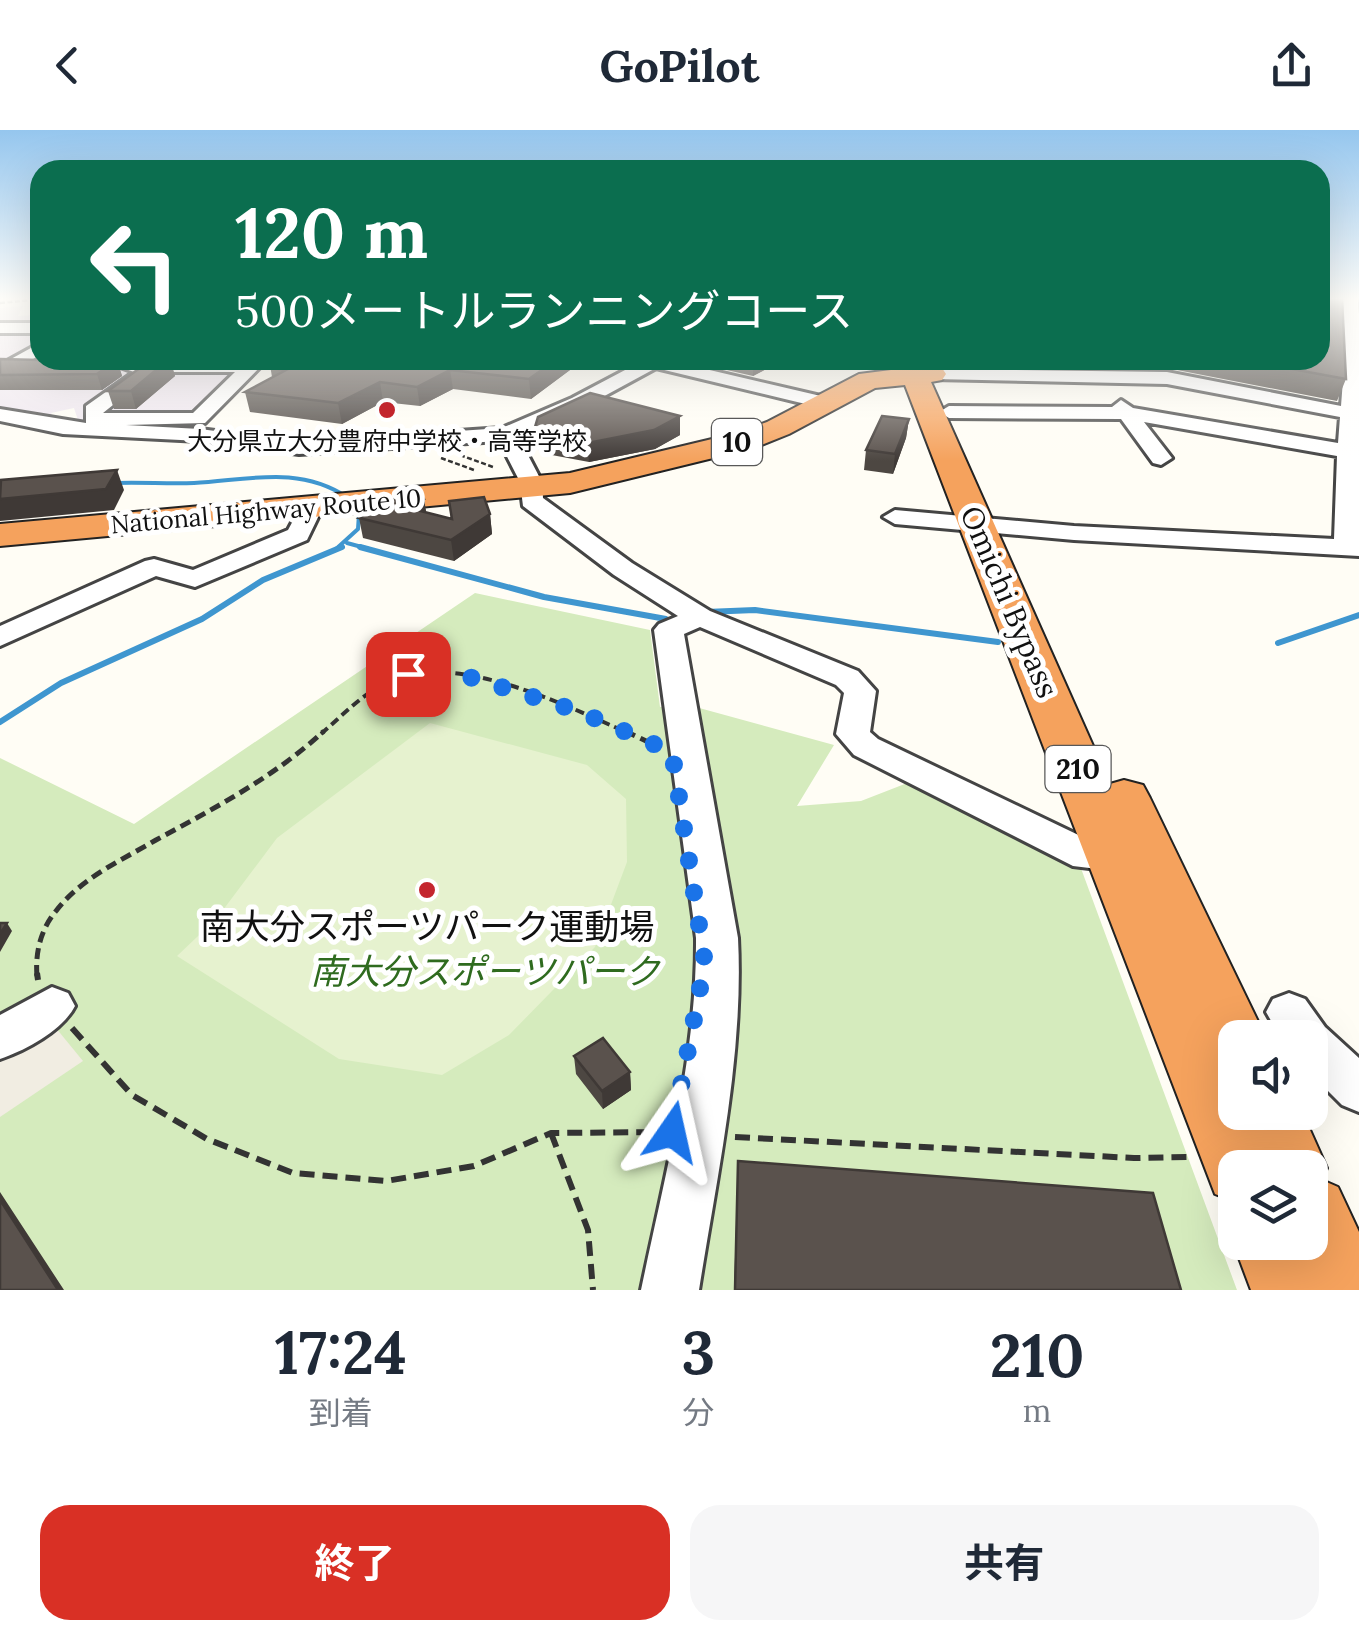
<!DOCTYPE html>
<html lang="ja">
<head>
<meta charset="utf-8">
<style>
  :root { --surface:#fff; --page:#f6f6f7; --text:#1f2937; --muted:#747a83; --accent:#d93025 }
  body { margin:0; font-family:Lora,"Noto Sans JP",serif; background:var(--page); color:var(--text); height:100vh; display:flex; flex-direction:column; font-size:38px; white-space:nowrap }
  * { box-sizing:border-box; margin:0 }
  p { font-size:32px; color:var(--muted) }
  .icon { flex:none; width:55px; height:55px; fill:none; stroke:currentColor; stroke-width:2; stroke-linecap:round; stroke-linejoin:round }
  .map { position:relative; height:1160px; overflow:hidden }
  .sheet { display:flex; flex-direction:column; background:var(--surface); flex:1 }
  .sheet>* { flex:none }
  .hud { position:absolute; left:30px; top:30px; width:1300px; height:210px; border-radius:30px; box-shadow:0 10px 40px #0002; background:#0b6e4f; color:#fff; overflow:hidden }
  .fabs { position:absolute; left:1218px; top:890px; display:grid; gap:20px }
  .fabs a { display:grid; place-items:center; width:110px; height:110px; border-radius:20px; background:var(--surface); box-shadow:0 10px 40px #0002; font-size:50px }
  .pin { position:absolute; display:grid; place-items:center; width:85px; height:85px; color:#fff; margin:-42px; border-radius:20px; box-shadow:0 5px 15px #0006 }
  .me { position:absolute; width:110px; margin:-55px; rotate:11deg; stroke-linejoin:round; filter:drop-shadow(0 0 8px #0008) }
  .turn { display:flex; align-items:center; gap:35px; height:210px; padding:0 40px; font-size:45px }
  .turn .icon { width:130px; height:130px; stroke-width:2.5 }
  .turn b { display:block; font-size:70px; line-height:85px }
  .eta { display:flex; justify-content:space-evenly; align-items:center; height:170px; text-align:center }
  .eta b { font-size:60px; font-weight:700; line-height:70px }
  .action { display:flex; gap:20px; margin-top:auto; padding:20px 40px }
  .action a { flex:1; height:115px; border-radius:30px; background:var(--accent); color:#fff; font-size:40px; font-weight:700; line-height:115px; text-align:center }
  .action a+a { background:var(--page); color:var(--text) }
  header { display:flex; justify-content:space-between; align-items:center; height:130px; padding:0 40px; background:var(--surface); font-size:45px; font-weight:700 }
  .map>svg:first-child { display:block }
  .industrial { fill:#eee6ef }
  .green { fill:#d5ebbd }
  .pitch { fill:#e6f2cf }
  .plaza { fill:#f1ede2 }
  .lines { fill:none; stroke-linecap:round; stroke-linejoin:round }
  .stream-far1 { stroke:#3f96cf; stroke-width:4 }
  .stream { stroke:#3f96cf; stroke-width:6 }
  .minor-casing { stroke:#444; stroke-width:6 }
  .highway-casing { stroke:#222; stroke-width:4 }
  .path-far3 { stroke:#333; stroke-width:2.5; stroke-dasharray:5 2.5; stroke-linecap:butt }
  .path-far2 { stroke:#333; stroke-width:4; stroke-dasharray:9 5; stroke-linecap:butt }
  .path-far1 { stroke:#333; stroke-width:5; stroke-dasharray:11 6; stroke-linecap:butt }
  .path { stroke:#333; stroke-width:6; stroke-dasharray:15 8; stroke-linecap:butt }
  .minor { fill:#fff; fill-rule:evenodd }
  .highway { fill:#f5a25d; fill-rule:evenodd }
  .wall { fill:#4d4742 }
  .shaded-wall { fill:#3f3936 }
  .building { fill:#5a524d; stroke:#3f3936; stroke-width:2.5 }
  .route { stroke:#1a73e8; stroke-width:18; stroke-dasharray:0 32.4 }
  .poi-dot { fill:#c4262e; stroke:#fff; stroke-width:4 }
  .labels { text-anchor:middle; stroke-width:10; stroke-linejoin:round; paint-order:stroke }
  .far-poi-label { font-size:25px; fill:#111; stroke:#fff }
  .far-street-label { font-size:25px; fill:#111; stroke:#fff }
  .shield { fill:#fff; stroke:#585858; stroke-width:2.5 }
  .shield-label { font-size:28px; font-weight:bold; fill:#111 }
  .street-label { font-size:30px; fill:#111; stroke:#fff }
  .near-poi-label { font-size:35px; fill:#111; stroke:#fff }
  .near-park-label { font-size:35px; font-style:italic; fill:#2f6b1f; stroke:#fff }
</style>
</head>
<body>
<header><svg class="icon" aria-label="back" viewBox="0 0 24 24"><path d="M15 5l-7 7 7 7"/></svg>GoPilot<svg class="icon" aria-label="share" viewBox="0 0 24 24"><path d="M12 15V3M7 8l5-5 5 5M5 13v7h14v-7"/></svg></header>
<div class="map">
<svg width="1359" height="1160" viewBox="0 0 1359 1160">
  <rect width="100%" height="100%" fill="#fffdf5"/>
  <!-- industrial -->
  <path class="industrial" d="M23 176 18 186 36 185 40 180V230H268L197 300 79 293 74 278 51 283 57 293 0 282V178Z"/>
  <!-- green -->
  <path class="green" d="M475 463 650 500 660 577 692 576 834 615 797 676 861 671 915 650 1079 733 1237 1160H0V628L134 694Z"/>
  <!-- pitch -->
  <path class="pitch" d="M430 593 587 635 626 669 627 732 595 817 509 905 442 945 339 929 177 826 217 788 277 708Z"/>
  <!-- plaza -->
  <path class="plaza" d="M33 870 83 931 0 987V890Z"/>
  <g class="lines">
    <!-- stream-far1 -->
    <path class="stream-far1" d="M115 353C141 352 168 354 194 353 249 350 298 335 347 367
      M347 413 369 419
      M336 419 358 399 359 384 355 377"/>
    <!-- stream -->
    <path class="stream" d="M360 417 544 467 666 489
      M706 482 755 480 998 512
      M1278 513 1359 485
      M0 592 61 553 202 489 263 450 342 417"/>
    <!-- minor casing -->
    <g class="minor-casing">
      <path id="minor" d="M1343 168H1358L1359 184V426L1074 410 895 394 883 387 895 380 1074 396 1334 409 1337 326 1144 292 1172 328 1161 335 1153 333 1121 289 949 288 939 282 949 276 1112 277 1121 270 1133 278 1338 313 1340 287 1167 254 933 249 924 244 933 239 1167 242 1341 276 1345 224Z
        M0 193H40V203H0Z
        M40 213V225L0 248V235Z
        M267 230 205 293 126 295 200 299 299 312 502 298 572 268 644 230H667L825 267 828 271 818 277 656 238 586 276 518 306 542 352 543 368 632 433 710 481 858 541 876 561 870 602 878 609 1093 712 1128 717 1133 727 1128 737 1114 741 1073 736 854 625 836 604 844 563 836 555 700 497 684 504 738 808C744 925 717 1045 699 1160H641C665 1045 697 926 696 808L654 500 659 494 678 486 614 445 523 376 520 352 499 311 299 324 200 311 63 304 0 291V279L86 293V276L134 242 120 237 129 232ZM154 242H235L193 283H103Z
        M310 372 322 379 307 410 195 457 156 446 0 516V496L145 431 154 429 193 440 288 400 302 374Z
        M52 857 68 863 75 876C62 901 26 920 0 929V885Z
        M1289 863 1305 869 1325 897 1359 928V982L1342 975 1310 943V908H1281L1266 882 1273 869Z"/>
    </g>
    <!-- highway casing -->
    <g class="highway-casing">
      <path id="highway" d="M895 230H921L924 237 942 238 946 244 942 250 931 252 1110 654 1124 650 1143 655 1150 668 1266 908H1235V982H1302L1327 1038 1322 1050 1338 1057 1359 1102V1160H1251L1233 1112 1235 1106V1112H1310V1038H1235V1072L1215 1064 905 255 875 258 789 304 754 318 570 363 0 416V394L570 343 733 304 767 292 859 244 899 239Z"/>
    </g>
    <!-- path-far3 -->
    <path class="path-far3" d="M0 173 40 169
      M460 325 493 337
      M441 328 474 340"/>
    <!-- path-far2 -->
    <path class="path-far2" d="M321 604C344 584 366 560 395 549 460 523 570 577 630 604"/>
    <!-- path-far1 -->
    <path class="path-far1" d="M625 601 659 617
      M37 846C35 822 41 799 56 781 81 748 122 730 156 710 215 678 274 647 324 601"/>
    <!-- path -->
    <path class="path" d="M37 843 38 850
      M72 898 132 965 207 1009 293 1043 386 1051 474 1036 551 1003 666 1002
      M551 1003 588 1100 593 1160
      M735 1007 1134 1028 1190 1027"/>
    <!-- minor -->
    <use href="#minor" class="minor"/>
    <!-- highway -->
    <use href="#highway" class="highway"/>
  </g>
  <!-- wall -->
  <path class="wall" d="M0 229 117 230 122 246 102 260H0Z
    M151 230H170L175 246 136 279H114L108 261Z
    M280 230H574V237L531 269 453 259 420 276 383 272 342 294 250 282 245 262 272 247 270 235Z
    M683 230H783L753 246Z
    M1023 230H1320L1346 249 1337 271 1136 232 1130 238 1022 231Z
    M909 289 906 308 893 344 864 340 866 320Z
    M535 297 680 305 655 319 589 332 541 323 536 316Z
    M424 369 426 382 451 389 449 371 490 384 492 404 454 431 363 408 359 388Z
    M574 926 630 942 631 960 603 979 576 944Z
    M738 1031 1181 1160H734Z"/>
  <!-- shaded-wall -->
  <path class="shaded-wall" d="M117 230 122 246 102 260 97 244Z
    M168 230H170L175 246 136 279 131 261Z
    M556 230H574V237L531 269 529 249Z
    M753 230H783L753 246Z
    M450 240 453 259 420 276 417 257Z
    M380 252 383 272 342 294 338 273Z
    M680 286V305L655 319 589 332 588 313Z
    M909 289 906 308 893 344 895 324Z
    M117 340 124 360 114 380 0 391V369Z
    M424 369 427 388 409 378Z
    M490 384 492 404 454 431 451 410Z
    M7 793 12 801 0 822V804Z
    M630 942 631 960 603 979 602 961Z
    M0 1062 64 1160H58L0 1070Z"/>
  <!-- building -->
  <path class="building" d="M1320 168H1342L1346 249 1243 230H1320Z
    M0 229 40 230H117L97 244 0 245Z
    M151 230H168L131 261H108Z
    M280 230H556L529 249 450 240 417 257 380 252 338 273 245 262 286 240 270 238 275 235H270Z
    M590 263 680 286 654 300 588 313 540 304 535 297 538 287Z
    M882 286 909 289 895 324 866 320Z
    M117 340 106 359 0 369 1 350Z
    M419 361 424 369 409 378 452 389 449 371 484 367 490 384 451 410 359 388 403 363Z
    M0 793H7L0 804Z
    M603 908 630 942 602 961 574 926Z
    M738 1031 1153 1063 1181 1160H735Z
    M0 1070 58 1160H0Z"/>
  <!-- sky -->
  <linearGradient id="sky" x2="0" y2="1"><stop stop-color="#95c6ee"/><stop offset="0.51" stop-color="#fffefa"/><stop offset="1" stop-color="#fffefa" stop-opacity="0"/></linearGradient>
  <rect width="1359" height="331" fill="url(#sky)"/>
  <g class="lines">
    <!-- route -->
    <path class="route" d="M408 544 447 540 578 581 672 622 705 833 672 1002"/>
  </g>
  <!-- markers -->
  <g class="poi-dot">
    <circle cx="387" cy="280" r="10"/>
    <circle cx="427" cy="760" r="10"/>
  </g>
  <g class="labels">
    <!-- far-poi labels -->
    <g class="far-poi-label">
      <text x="387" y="320">大分県立大分豊府中学校・高等学校</text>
    </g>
    <!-- far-street labels -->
    <g class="far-street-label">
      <text transform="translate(266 381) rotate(-5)" y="9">National Highway Route 10</text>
    </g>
    <!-- shield labels -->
    <g class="shield">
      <rect x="712" y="289" width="50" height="46" rx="8"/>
      <rect x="1045.5" y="616" width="65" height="46" rx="8"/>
    </g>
    <g class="shield-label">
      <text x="737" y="322">10</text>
      <text x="1078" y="649">210</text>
    </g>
    <!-- street labels -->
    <g class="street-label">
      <text transform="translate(1009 472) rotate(67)" y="10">Omichi Bypass</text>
    </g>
    <!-- near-poi labels -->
    <g class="near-poi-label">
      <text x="427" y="809">南大分スポーツパーク運動場</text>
    </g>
    <!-- near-park labels -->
    <g class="near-park-label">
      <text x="485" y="854">南大分スポーツパーク</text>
    </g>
  </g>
</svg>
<div class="fabs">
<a><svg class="icon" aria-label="sound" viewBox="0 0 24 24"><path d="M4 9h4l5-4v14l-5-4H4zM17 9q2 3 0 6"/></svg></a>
<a><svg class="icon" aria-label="layers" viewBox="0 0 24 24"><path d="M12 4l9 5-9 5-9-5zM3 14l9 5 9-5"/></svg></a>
</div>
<div class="pin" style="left:408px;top:544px;background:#d93025"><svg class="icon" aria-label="arrive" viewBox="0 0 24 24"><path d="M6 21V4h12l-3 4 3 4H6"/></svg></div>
<svg class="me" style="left:672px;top:1002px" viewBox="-20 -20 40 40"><path d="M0-17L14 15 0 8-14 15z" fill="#1a73e8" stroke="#fff" stroke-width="4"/></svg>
<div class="hud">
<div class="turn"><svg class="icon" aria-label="left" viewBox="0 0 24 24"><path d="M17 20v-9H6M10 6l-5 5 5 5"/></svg><div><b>120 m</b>500メートルランニングコース</div></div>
</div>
</div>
<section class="sheet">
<div class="eta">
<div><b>17:24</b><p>到着</p></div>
<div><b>3</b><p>分</p></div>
<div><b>210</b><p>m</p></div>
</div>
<div class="action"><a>終了</a><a>共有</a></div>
</section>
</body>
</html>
